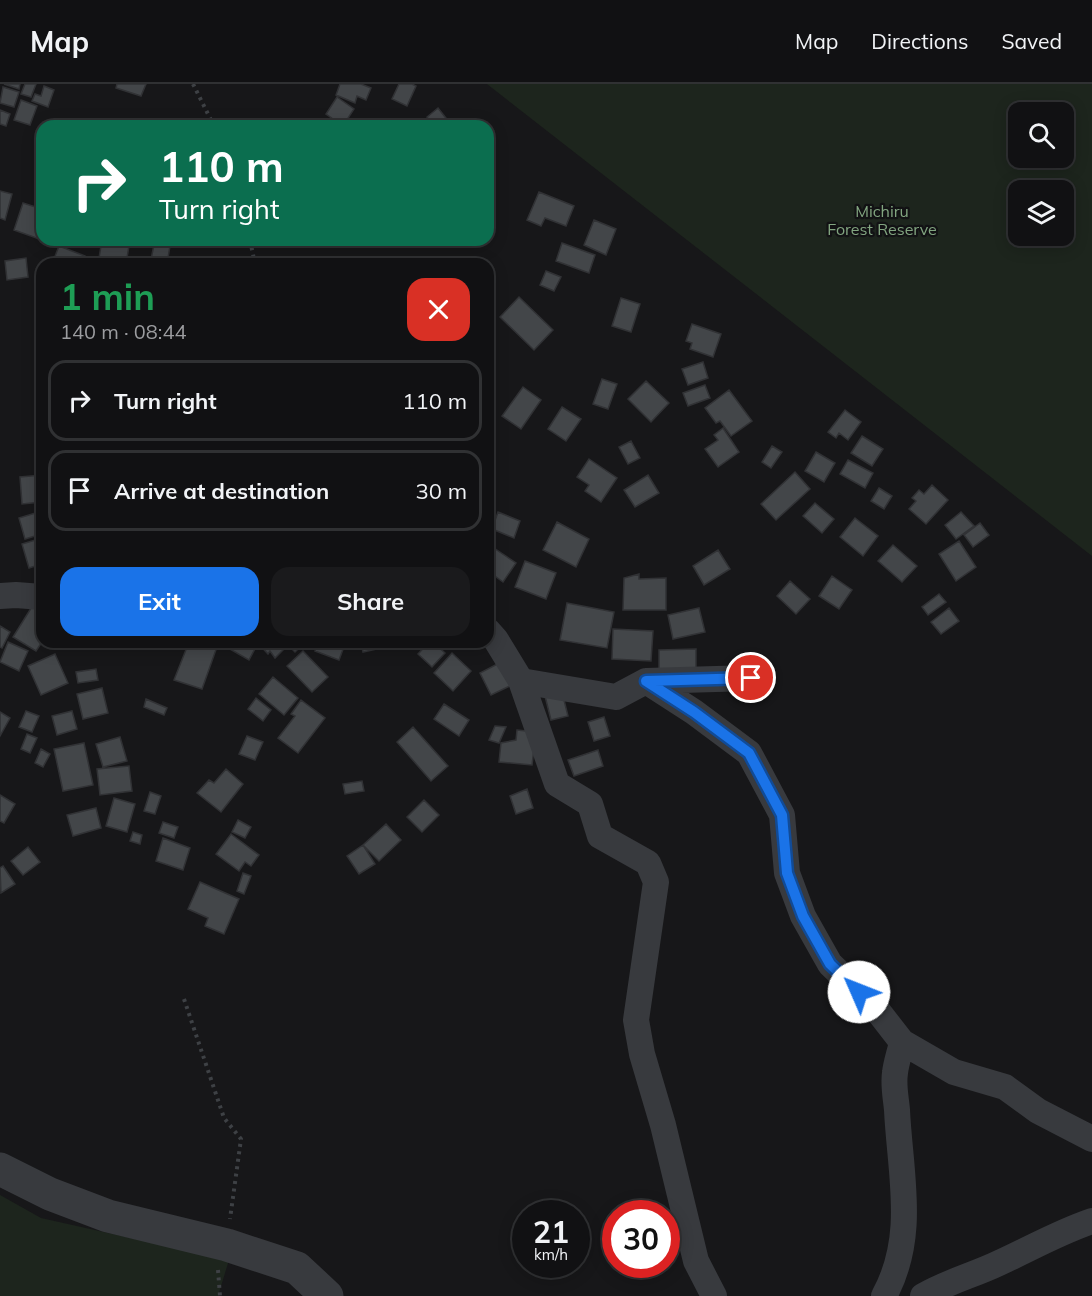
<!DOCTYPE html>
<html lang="en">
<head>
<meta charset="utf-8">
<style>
  :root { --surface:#111113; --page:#1a1a1c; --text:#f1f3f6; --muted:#9c9da0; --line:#303133; --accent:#1a73e8 }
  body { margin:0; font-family:Mulish,sans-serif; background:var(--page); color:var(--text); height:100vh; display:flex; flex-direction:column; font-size:22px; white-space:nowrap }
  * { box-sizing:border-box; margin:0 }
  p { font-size:20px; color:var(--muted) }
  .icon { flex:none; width:33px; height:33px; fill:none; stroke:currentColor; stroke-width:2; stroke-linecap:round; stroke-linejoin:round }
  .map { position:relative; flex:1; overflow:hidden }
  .side { position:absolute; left:36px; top:174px; width:458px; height:390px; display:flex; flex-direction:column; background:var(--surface); border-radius:18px; box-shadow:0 3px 15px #0003,0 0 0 2px var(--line) }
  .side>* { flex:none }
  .top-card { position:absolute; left:36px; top:36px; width:458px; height:126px; border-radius:18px; box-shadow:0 3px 15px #0003,0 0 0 2px var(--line); background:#0b6e4f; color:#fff; overflow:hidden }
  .fabs { position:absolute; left:1008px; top:18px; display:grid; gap:12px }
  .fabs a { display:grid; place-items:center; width:66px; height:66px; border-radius:12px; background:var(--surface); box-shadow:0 3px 15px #0003,0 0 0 2px var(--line); font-size:30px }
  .speed { position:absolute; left:512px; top:1116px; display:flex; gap:12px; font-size:30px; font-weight:700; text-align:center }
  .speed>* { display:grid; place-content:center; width:78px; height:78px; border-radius:50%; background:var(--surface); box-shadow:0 3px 15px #0003,0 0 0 2px var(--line); line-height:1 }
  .speed small { font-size:15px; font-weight:400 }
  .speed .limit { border:9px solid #d22; background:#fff; color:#111 }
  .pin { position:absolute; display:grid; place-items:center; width:51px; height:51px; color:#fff; margin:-26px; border:3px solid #fff; border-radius:50%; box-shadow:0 2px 6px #0007 }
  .me { position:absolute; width:66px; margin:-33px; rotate:314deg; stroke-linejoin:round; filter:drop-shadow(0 0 4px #0008) }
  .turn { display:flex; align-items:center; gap:21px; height:126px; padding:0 24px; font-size:27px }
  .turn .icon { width:78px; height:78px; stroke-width:2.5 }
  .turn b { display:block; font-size:42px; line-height:51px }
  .round { display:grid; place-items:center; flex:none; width:63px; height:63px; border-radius:18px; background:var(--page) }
  .head { display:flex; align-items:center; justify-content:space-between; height:102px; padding:0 24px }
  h1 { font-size:36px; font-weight:700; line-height:45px; color:#1e9e55 }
  .button { display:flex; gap:12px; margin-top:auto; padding:12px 24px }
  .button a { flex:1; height:69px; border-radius:18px; background:var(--accent); color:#fff; font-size:24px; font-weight:700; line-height:69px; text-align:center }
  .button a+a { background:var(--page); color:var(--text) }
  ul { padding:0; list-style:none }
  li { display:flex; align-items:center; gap:18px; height:81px; margin:0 12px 9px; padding:0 12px; border:3px solid var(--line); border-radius:18px }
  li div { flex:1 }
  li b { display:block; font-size:22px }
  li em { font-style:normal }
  header { display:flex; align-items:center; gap:36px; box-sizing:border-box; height:84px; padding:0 30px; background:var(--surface); border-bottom:2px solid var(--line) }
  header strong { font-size:28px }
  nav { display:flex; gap:33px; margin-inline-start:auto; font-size:21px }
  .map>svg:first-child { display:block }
  .green { fill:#1d251d; fill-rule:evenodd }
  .building { fill:#434649; stroke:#313235; stroke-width:1.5 }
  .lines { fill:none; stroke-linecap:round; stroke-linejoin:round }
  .path { stroke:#3e4145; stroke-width:4; stroke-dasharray:3 4.5; stroke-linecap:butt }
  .minor { stroke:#383a3e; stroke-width:26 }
  .tertiary { stroke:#383a3e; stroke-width:33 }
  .route-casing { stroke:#114b97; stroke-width:15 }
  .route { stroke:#1a73e8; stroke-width:10 }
  .labels { text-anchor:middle; stroke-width:4.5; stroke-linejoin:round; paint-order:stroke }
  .park-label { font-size:16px; fill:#82a580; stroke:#121214 }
</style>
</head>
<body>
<header>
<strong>Map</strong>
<nav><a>Map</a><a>Directions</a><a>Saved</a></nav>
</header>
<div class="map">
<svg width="1092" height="1212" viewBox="0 0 1092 1212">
  <rect width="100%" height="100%" fill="#171719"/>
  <!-- green -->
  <path class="green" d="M487 0H1092V472ZM1018 28H1064V74H1018ZM1018 106H1064V152H1018Z
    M0 1111 41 1134 229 1176 218 1212H0Z"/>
  <!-- building -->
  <path class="building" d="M4 0H20L19 5Z
    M25 0H36L31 13 21 10Z
    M117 0H146L141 12 116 4Z
    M340 0H361L371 4 366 16 357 12 355 19 336 11Z
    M399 0H412L416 2 407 22 392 15Z
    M44 2 54 6 48 23 32 17 35 10 41 12Z
    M3 3 19 8 14 23 0 19Z
    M337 13 354 25 343 42 326 30Z
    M21 16 37 22 30 41 14 36Z
    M438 24 449 38 444 42H434L427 33Z
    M0 26 10 30 6 42 0 40Z
    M0 107 12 110 5 136 0 134Z
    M539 108 574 122 566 142 545 134 541 142 527 136Z
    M23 119 42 125V156L14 146Z
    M594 136 616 145 606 171 584 161Z
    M60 156H83L81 163Z
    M102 156H130L126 180H98Z
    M134 156H142L141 163 133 162Z
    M155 156H171L167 180H150Z
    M562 159 595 171 589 189 556 177Z
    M59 162 85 172 82 180H52Z
    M26 174 28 193 7 196 5 177Z
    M546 187 561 193 554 207 540 201Z
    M519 213 553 246 534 266 500 233Z
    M621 214 640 220 631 248 612 242Z
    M692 240 721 250 713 273 690 265 692 259 686 257Z
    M703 278 708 294 688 301 682 285Z
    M602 295 617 300 608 325 593 320Z
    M646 297 669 319 651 338 628 315Z
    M705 301 710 314 688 322 683 309Z
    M523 303 541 316 521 345 502 332Z
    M729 306 752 337 731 352 720 337 716 339 705 324Z
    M562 323 581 335 566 357 548 345Z
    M845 326 861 338 848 356 839 349 836 354 828 348Z
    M723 344 739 368 718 383 705 365 718 356 714 351Z
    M862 352 883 365 872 382 851 369Z
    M631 357 640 374 628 380 619 363Z
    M772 362 782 368 771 384 762 378Z
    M816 368 835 379 824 398 805 387Z
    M589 375 617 394 601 418 585 407 589 401 577 393Z
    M848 376 873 389 865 404 840 390Z
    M795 388 810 405 776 436 761 420Z
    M42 391V418L22 420 20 393Z
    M648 391 659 409 635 423 624 406Z
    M932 401 948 416 926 440 909 425 916 417 912 414 919 406 924 410Z
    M879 404 892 412 884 425 871 417Z
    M815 419 834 435 822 449 803 432Z
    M42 427V450L25 455 19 434Z
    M498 428 520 437 514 454 492 445Z
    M961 428 974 442 956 455 945 441Z
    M855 434 878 452 863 472 840 453Z
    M557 438 589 455 576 483 543 466Z
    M980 439 989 451 973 463 964 451Z
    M42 454V480L29 484 22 460Z
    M959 457 976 483 956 497 939 470Z
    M488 460 516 479 503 498 488 487Z
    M893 461 917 482 902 498 878 477Z
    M718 466 730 485 704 501 693 482Z
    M525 477 556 489 546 515 515 503Z
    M639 490V495L666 494V526H623L624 494Z
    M832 492 852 506 839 525 819 512Z
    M790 497 810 515 796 530 777 512Z
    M939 510 946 518 928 531 922 523Z
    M567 519 614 528 607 564 560 556Z
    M33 521 42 526V558L36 567 13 553Z
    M699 524 705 548 673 555 668 531Z
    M949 524 959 537 941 550 931 538Z
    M0 542 10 548 2 564 0 563Z
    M613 545 653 547 651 577 612 575Z
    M8 558 28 567 19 587 0 578Z
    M189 558H212L218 560 202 605 174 596Z
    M231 558H252L257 561 249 576 228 564Z
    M257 558H282L286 563 275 574 270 567 268 570Z
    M285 558H305L295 568Z
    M318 558H339L345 560 339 576 315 567Z
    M350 558H375L377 565 363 568 361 558 351 560Z
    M429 558H433L445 569 432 583 418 570Z
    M696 565V587L659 588V566Z
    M303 567 328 593 312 608 287 582Z
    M452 569 471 587 453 607 434 589Z
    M55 570 68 599 41 611 28 582Z
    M505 576 516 599 491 611 480 589Z
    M96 585 98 596 78 599 76 588Z
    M273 593 298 614 284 631 259 610Z
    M102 604 108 629 83 635 77 610Z
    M562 608 568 632 551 636 545 612Z
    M256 614 271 626 263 637 248 625Z
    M146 615 167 624 164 631 144 623Z
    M301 616 325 634 298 669 278 654 295 632 291 630Z
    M444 620 469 636 459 652 434 635Z
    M26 627 39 632 32 648 19 643Z
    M72 627 77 645 57 651 52 632Z
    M0 628 10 634 0 652Z
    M604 633 610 652 594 657 588 638Z
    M495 642 506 643 499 659 489 656Z
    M413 643 448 682 431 697 397 658Z
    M517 646 536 648 532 681 499 678 501 659 516 656Z
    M27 650 37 654 30 669 21 665Z
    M247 652 263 658 255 676 239 670Z
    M120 653 127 677 103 683 96 660Z
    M84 659 93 701 63 707 54 665Z
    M41 665 50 670 43 683 35 679Z
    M598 666 603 682 574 692 568 676Z
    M129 682 132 707 100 711 97 685Z
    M226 685 243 700 221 728 197 709 209 696 214 699Z
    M362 697 364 707 345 710 343 700Z
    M527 705 533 724 516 730 510 712Z
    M150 708 161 712 155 730 144 727Z
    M0 711 15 720 4 739 0 737Z
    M114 714 135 720 127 748 106 742Z
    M424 716 439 731 422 748 407 733Z
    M96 724 101 744 73 752 67 731Z
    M238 736 251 743 245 754 232 748Z
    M163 738 178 743 174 754 159 749Z
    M386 740 401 756 379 777 363 761Z
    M133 748 142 751 140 760 130 757Z
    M231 750 259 771 251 782 245 778 239 787 216 770Z
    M163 754 190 764 183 786 156 777Z
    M363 761 375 780 359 790 347 772Z
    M28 763 40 778 23 791 11 777Z
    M3 782 15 800 1 809 0 784Z
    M243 789 251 792 244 810 237 807Z
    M200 798 239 815 224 850 205 842 208 834 188 825Z"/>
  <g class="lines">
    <!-- path -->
    <path class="path" d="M193 0 214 42
      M250 156 255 180
      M184 915 224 1034 241 1055 230 1135
      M218 1186 220 1212"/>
    <!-- minor -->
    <path class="minor" d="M0 512 16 511 42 513
      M488 547 496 556 521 597 557 700 590 720 600 752 648 779 656 798 636 936 642 970 663 1041 696 1177 714 1212
      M521 597 616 613 646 597 751 594
      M646 597 694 628 749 669 782 731 787 789 803 832 830 880 874 922 902 958 954 988 1005 1003 1038 1027 1092 1055
      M884 1212C917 1152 900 1090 897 1026 896 1014 893 1001 895 989 896 979 900 968 902 958
      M923 1212C947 1198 974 1191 999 1179 1032 1164 1057 1149 1092 1137"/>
    <!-- tertiary -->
    <path class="tertiary" d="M0 1085 50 1110 108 1132 227 1161 297 1184 327 1212"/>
  </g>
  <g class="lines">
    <!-- route casing -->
    <g class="route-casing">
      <path id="route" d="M751 594 646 597 694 628 749 669 782 731 787 789 803 832 830 880 859 908"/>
    </g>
    <!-- route -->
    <use href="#route" class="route"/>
  </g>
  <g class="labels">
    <!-- park labels -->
    <g class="park-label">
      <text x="882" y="133">Michiru<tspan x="882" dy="18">Forest Reserve</tspan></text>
    </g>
  </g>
</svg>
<div class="fabs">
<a><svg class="icon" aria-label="search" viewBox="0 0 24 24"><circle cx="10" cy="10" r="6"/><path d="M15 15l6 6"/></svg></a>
<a><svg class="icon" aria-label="layers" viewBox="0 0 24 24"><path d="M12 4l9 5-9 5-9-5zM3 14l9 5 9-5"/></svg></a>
</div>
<div class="speed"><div>21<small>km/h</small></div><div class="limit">30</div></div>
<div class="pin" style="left:751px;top:594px;background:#d93025"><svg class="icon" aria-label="arrive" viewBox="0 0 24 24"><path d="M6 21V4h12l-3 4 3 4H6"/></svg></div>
<svg class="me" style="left:859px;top:908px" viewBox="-20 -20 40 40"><circle r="19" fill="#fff"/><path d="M0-13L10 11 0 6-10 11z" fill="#1a73e8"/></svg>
<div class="top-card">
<div class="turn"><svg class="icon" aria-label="right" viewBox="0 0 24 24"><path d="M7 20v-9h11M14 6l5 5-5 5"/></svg><div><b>110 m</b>Turn right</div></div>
</div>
<section class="side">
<div class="head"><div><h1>1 min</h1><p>140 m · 08:44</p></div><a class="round" style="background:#d93025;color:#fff"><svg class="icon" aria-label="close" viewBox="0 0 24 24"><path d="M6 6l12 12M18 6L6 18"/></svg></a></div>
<ul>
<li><svg class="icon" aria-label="right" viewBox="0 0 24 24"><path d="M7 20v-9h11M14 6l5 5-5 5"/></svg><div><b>Turn right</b></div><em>110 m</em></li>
<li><svg class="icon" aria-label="arrive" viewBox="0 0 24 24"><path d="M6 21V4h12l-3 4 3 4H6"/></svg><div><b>Arrive at destination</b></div><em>30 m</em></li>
</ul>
<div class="button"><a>Exit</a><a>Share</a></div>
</section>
</div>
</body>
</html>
